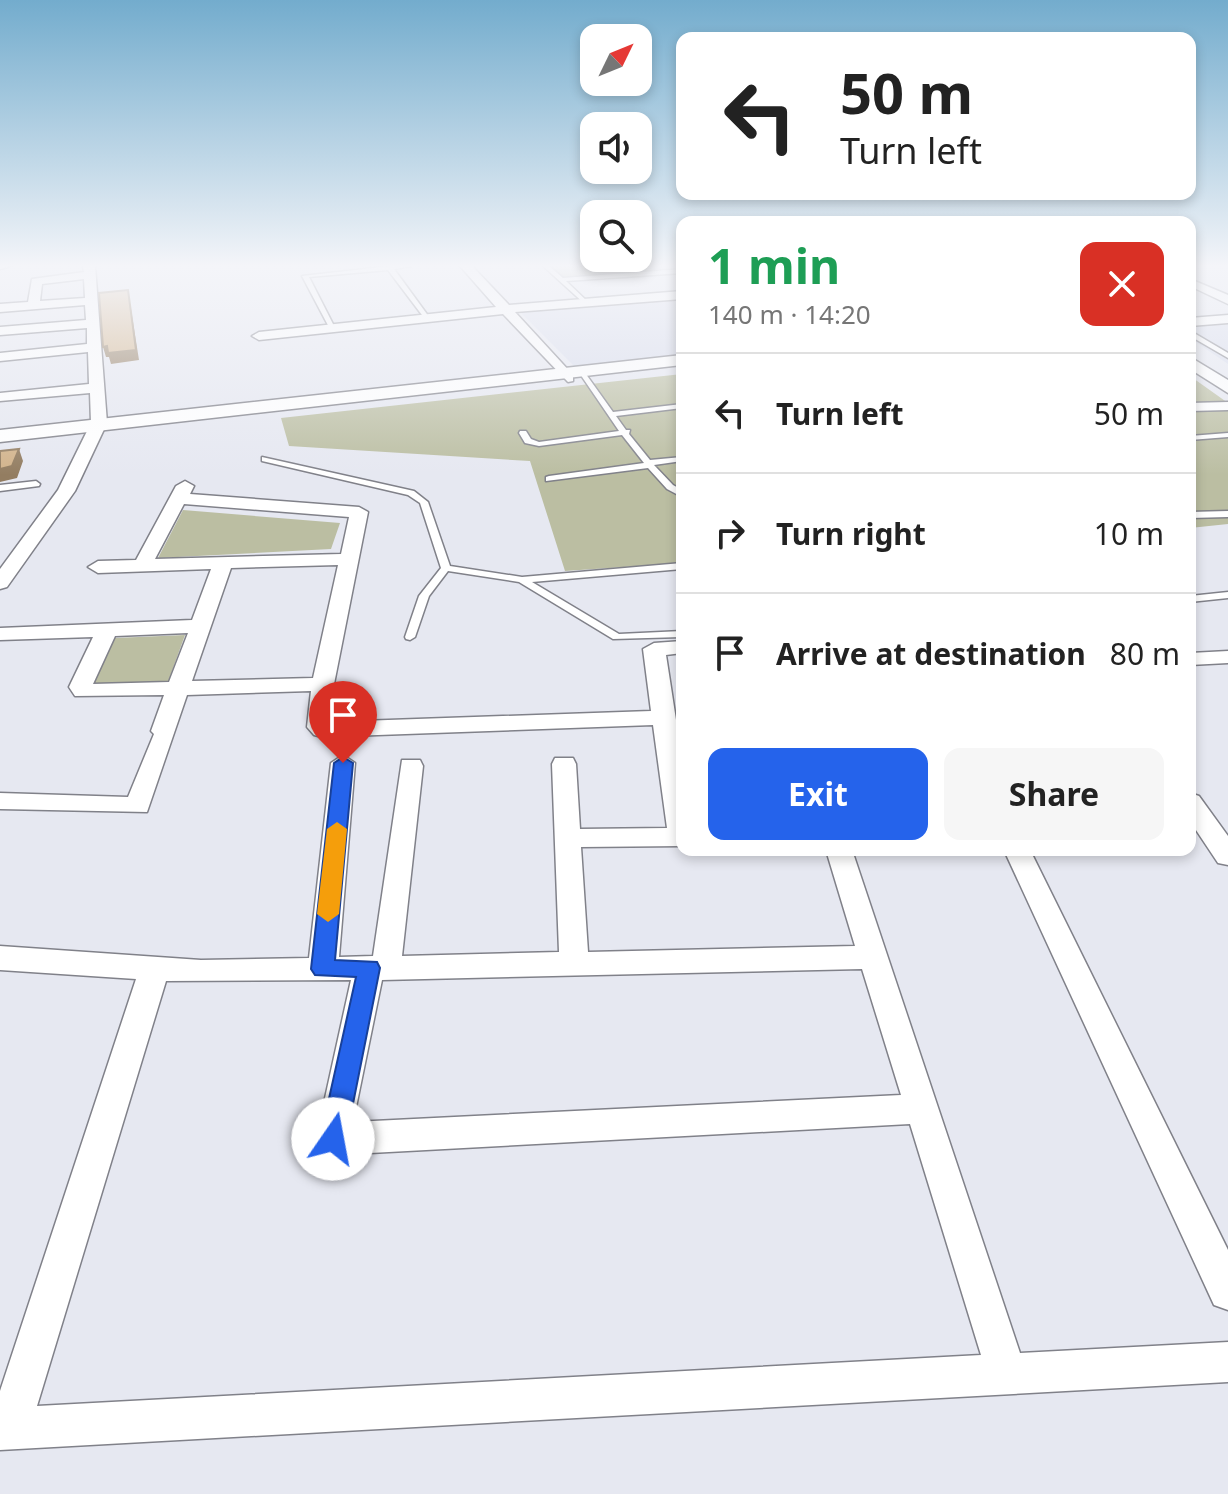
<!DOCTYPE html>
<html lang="en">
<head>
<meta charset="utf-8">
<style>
  :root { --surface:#fff; --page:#f6f6f6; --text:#222; --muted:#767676; --line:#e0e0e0; --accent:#2563eb }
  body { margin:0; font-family:"Noto Sans",sans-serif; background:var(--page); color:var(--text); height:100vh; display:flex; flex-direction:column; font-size:30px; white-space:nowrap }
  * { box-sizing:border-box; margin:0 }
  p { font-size:26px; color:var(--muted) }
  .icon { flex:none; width:44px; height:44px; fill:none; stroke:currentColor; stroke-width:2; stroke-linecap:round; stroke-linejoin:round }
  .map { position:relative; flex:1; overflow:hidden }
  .drawer { position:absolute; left:676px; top:216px; width:520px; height:640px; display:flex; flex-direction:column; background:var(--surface); border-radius:16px; box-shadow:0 4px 12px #0003 }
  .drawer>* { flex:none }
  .guide { position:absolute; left:676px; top:32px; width:520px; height:168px; border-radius:16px; box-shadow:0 4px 12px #0003; background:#fff; color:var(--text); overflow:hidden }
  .needle { width:52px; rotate:47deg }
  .tools { position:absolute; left:580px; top:24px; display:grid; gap:16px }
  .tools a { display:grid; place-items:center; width:72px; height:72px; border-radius:16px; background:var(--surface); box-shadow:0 4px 12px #0003; font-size:40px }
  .pin { position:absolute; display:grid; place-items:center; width:68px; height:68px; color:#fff; margin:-82px -34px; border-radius:50% 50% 50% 0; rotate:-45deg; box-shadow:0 0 8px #0007 }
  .pin .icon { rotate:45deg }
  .me { position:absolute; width:88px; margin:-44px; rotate:12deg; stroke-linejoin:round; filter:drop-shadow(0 0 6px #0008) }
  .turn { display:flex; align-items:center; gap:28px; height:168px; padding:0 32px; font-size:36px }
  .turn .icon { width:104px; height:104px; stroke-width:2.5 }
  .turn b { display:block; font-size:56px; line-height:68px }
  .round { display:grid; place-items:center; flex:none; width:84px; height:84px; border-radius:16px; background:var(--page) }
  .summary { display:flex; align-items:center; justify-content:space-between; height:136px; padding:0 32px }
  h1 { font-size:48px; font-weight:700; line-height:60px; color:#1e9e55 }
  .button { display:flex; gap:16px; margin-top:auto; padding:16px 32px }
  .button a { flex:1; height:92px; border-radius:16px; background:var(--accent); color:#fff; font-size:32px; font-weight:700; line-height:92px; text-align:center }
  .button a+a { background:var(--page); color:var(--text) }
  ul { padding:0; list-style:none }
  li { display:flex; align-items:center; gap:24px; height:120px; padding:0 32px; border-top:2px solid var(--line) }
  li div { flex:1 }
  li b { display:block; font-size:30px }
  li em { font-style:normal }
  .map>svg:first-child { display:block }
  .built { fill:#d8dcec }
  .green { fill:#bbbea2 }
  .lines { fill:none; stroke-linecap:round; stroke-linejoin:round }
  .service-casing { stroke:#808189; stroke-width:3 }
  .minor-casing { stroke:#808189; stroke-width:3 }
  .tertiary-casing { stroke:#808189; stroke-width:3 }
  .secondary-casing { stroke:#808189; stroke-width:3 }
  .service { fill:#fff; fill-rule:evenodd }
  .minor { fill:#fff; fill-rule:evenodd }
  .tertiary { fill:#fff; fill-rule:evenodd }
  .secondary { fill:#fff; fill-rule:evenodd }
  .shaded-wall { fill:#937d61 }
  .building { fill:#d2b38b; stroke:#937d61; stroke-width:2 }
  .route { fill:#2563eb; stroke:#184099; stroke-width:2 }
  .slow { fill:#f59e0b }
</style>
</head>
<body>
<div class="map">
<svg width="1228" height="1494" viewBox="0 0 1228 1494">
  <rect width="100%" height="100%" fill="#e6e8f1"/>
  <!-- built -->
  <path class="built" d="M682 300V358L577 369 520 312Z
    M1228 324V364L1190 338V327Z"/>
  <!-- green -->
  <path class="green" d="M551 266H637L641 271 563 277Z
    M682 374V563L565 571 530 461 289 446 281 418Z
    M1190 376 1228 403V524L1190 528Z
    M183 510 340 523 331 549 158 558Z
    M185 635 168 682 93 686 115 638Z"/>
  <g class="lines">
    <!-- service casing -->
    <g class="service-casing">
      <path id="service" d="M391 266H411L394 269 429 317V319H425L388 270 309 277 335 328 330 329 302 276Z
        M543 266H549L563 278 682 269V273L566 281 588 302 586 305Z
        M1190 333H1194L1228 353V358L1190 336Z
        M579 370H583L613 412 682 404V408L616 416 626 430H630L629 434 650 460 682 457V461L654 465 673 485 682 490V497L667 489 648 468 546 481V477L549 476 644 463 622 435 539 446 525 443 519 433 520 431H526L531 439 539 442 619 431 578 371Z
        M1228 433V437L1190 440V436Z
        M262 457 414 491 428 502 450 566 522 577 682 563V569L532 582 619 634 682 631V637L613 639 519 582 448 571 429 596 415 637 410 640 406 639 405 637 419 596 441 568 420 503 408 495 262 461Z
        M36 481 40 484 39 486 0 491V485Z
        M1228 511V517L1190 518V512Z
        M1228 592V598L1190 602V596Z"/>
    </g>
    <!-- minor casing -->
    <g class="minor-casing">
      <path id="minor" d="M0 266H11L0 269Z
        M83 266H95L107 423 75 491 7 587 0 589V569L58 490 91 423 90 393 0 401V393L89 384 88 352 0 361V353L87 344V328L0 335V327L86 320 85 305 0 312V304L28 302 32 279 84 272ZM84 279 85 298 40 301 42 284Z
        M460 266H472L509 305 682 291V299L515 312 573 375V381L568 382 503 314 259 340 252 336 259 332 496 307Z
        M1190 279 1228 295V304L1190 286Z
        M1228 315V323L1190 326V318Z
        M1228 402V410L1190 411V403Z
        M185 481 194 486 190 494 359 507 368 512 334 684 331 722 651 711 643 649 654 643 682 641V653L666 655 682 759V846L581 847 588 952 855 946 826 850H852L1020 1353 1228 1342V1382L0 1450V1391L136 979 0 970V946L201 960 309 958 331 763 343 755 355 763 339 957 373 956 402 760H420L423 766 402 956 559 952 552 764 555 758H573L576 764 580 829 667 828 653 725 322 737 314 735 307 727 311 691 187 695 147 812 0 809V793L128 797 154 734 151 731 164 695 75 696 69 687 93 637 0 640V628L192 620 211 569 98 573 88 567 98 561 136 560 176 486ZM184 504 349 517 341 554 155 559ZM338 565 313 678 192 681 231 568ZM188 633 169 682 93 684 115 636ZM862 969 901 1095 353 1122 382 980ZM351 980 316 1139 321 1150 333 1155 910 1124 981 1355 37 1406 166 981Z
        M1228 651V663L1190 665V653Z
        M1190 793 1199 796 1228 836V865L1218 863 1190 821Z
        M1004 850H1030L1228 1250V1310L1214 1305Z"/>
    </g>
    <!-- tertiary casing -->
    <g class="tertiary-casing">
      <path id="tertiary" d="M1190 357 1228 380V393L1190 369Z"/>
    </g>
    <!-- secondary casing -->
    <g class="secondary-casing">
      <path id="secondary" d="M682 355V365L0 442V430Z"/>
    </g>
    <!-- service -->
    <use href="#service" class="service"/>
    <!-- minor -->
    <use href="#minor" class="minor"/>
    <!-- tertiary -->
    <use href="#tertiary" class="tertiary"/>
    <!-- secondary -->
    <use href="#secondary" class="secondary"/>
  </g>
  <!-- shaded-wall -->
  <path class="shaded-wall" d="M128 290 139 360 111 364 109 357H106L103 347Z
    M19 449 23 461 17 478 0 482V469Z"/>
  <!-- building -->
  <path class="building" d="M128 290 136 350 108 353 107 346 103 347 99 293Z
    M19 449 12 466 0 469V451Z"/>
  <!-- sky -->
  <linearGradient id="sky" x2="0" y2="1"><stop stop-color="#73accd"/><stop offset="0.56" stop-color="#f4f5f9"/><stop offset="1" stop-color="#f4f5f9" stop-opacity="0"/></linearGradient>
  <rect width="1228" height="475" fill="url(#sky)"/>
  <!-- route -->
  <path class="route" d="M343 757 353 763 335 960 377 962 380 968 346 1139 342 1147 333 1150 324 1147 320 1139 356 977 315 975 311 969 334 763Z"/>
  <!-- slow -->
  <path class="slow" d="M337 822 347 829 339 914 328 922 317 914 327 829Z"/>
</svg>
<div class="tools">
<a><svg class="needle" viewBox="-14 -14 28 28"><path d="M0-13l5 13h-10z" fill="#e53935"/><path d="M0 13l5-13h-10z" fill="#767676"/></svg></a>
<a><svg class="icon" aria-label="sound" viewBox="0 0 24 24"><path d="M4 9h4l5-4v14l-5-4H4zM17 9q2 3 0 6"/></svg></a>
<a><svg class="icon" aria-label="search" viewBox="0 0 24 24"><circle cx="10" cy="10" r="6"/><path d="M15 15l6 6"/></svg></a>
</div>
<div class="pin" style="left:343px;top:763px;background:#d93025"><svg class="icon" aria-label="arrive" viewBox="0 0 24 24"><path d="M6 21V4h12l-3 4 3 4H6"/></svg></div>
<svg class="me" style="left:333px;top:1139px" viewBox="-20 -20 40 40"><circle r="19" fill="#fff"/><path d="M0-13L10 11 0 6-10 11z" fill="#2563eb"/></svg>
<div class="guide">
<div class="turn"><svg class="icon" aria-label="left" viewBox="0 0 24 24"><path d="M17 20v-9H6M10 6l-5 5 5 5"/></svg><div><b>50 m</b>Turn left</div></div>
</div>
<section class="drawer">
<div class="summary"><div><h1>1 min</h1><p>140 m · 14:20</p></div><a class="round" style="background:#d93025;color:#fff"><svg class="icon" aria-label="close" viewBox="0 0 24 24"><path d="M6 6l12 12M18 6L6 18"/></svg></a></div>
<ul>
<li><svg class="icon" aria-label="left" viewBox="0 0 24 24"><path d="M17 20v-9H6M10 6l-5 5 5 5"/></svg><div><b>Turn left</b></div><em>50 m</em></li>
<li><svg class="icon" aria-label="right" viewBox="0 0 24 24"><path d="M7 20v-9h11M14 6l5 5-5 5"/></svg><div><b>Turn right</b></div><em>10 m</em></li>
<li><svg class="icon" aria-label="arrive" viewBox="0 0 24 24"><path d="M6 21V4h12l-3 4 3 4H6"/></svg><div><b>Arrive at destination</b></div><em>80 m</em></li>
</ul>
<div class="button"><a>Exit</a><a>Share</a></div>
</section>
</div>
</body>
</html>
